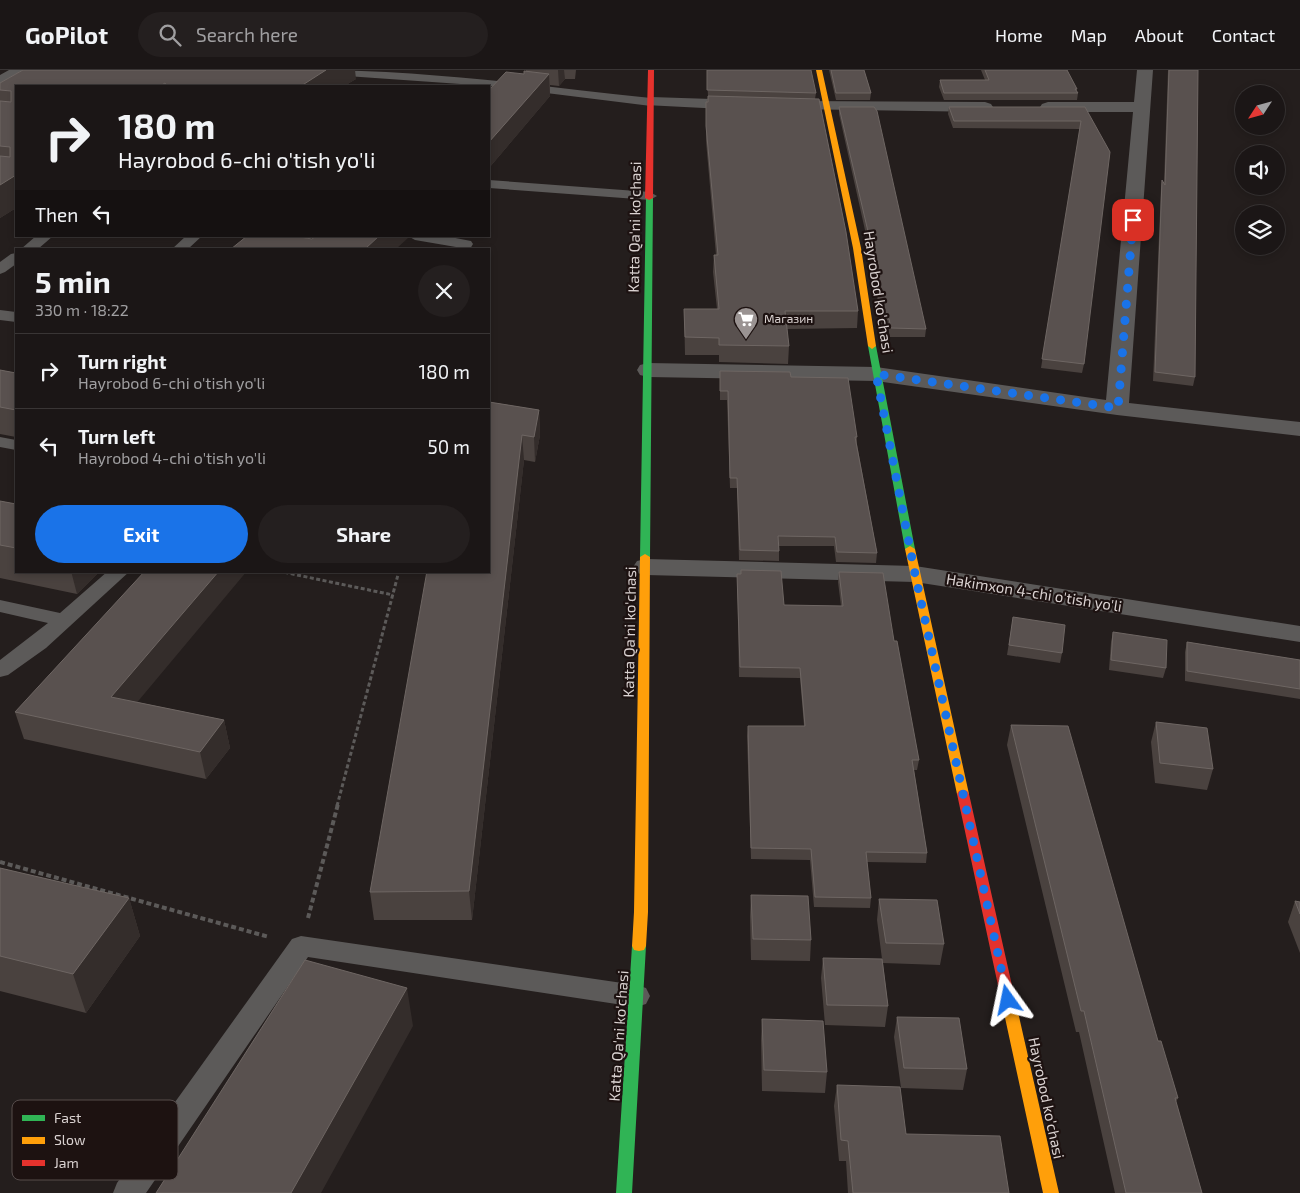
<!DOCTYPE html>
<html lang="en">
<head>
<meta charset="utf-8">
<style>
  :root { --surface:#1b1616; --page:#241f1f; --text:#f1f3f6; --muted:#a09fa1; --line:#393535; --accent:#1a73e8 }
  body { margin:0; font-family:"Exo 2",sans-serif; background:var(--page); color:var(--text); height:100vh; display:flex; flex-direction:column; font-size:19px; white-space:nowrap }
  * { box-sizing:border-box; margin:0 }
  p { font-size:16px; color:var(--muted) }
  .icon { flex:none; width:28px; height:28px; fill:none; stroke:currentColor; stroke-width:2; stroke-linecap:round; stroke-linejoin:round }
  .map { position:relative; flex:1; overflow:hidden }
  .side { position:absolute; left:15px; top:178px; width:475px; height:325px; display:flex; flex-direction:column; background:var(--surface); border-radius:0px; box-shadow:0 2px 8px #0003,0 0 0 1px var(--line) }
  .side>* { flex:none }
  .hud { position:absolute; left:15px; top:15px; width:475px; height:152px; border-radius:0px; box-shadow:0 2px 8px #0003,0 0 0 1px var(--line); background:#1b1616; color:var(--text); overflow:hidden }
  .needle { width:32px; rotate:234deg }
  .buttons { position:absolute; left:1235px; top:15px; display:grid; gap:10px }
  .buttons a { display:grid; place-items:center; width:50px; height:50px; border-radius:50%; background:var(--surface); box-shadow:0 2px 8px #0003,0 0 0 1px var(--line); font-size:25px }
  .pin { position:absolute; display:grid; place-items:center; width:42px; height:42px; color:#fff; margin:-21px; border-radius:10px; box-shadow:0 2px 8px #0006 }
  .me { position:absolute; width:55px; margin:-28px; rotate:348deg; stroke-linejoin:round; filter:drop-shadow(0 0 4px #0008) }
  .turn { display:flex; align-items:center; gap:18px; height:105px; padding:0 20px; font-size:22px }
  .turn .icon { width:65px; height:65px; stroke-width:2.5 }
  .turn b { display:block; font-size:35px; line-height:42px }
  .then { display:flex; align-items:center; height:48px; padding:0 20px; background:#0003; gap:10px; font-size:19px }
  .round { display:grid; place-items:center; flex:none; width:52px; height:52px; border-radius:26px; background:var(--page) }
  .summary { display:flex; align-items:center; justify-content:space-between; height:85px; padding:0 20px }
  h1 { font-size:30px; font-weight:700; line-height:38px }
  .action { display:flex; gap:10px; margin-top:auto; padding:10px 20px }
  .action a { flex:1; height:58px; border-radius:30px; background:var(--accent); color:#fff; font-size:20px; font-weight:700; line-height:58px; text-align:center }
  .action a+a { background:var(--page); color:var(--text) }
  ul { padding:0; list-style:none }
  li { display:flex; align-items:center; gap:15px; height:75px; padding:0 20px; border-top:1px solid var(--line) }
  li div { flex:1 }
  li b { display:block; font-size:19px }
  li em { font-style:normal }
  header { display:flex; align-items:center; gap:30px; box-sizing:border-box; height:70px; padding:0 25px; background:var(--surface); border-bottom:1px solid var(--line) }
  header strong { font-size:24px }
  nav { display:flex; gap:28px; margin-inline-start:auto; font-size:18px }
  .search { width:350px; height:45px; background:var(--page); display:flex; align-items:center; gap:12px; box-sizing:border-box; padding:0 18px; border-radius:28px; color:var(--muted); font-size:19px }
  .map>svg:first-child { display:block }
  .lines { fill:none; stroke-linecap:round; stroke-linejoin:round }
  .path-far1 { stroke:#5c5a59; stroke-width:3; stroke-dasharray:4 2.5; stroke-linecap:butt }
  .path { stroke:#5c5a59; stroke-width:4; stroke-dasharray:5 3; stroke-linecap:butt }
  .lane { fill:#5c5a59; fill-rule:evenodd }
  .street { fill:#5c5a59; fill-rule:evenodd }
  .fast { fill:#30b455; fill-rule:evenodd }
  .slow { fill:#ff9f0a; fill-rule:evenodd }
  .jam { fill:#e5322d; fill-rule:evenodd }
  .wall { fill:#4a423f }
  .shaded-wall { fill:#342d2b }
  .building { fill:#59514f; stroke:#6e6663 }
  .route { stroke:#1a73e8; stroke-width:9; stroke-dasharray:0 16.2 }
  .labels { text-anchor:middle; stroke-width:4.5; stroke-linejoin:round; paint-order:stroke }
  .far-poi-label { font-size:12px; fill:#dad2d1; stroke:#1d1211; text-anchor:start }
  .street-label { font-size:15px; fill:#dad2d1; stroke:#1d1211 }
  .key { fill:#1d1211; stroke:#564c4b; stroke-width:1 }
  .key-label { font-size:14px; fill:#dad2d1 }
</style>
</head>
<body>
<header>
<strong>GoPilot</strong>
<div class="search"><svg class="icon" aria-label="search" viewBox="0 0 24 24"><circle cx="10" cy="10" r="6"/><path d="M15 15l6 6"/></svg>Search here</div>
<nav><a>Home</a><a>Map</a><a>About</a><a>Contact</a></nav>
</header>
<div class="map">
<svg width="1300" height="1123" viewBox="0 0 1300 1123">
  <rect width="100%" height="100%" fill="#241e1d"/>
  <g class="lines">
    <!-- path-far1 -->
    <path class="path-far1" d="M278 501 393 525
      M337 736 399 501"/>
    <!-- path -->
    <path class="path" d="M0 792 269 867
      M308 848 338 734"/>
    <!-- lane -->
    <path class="lane" d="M9 0H23L0 14V5Z
      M312 0C425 0 539 16 651 28L657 32 651 36 489 16 318 4Z
      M489 110 650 122 657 126 650 130 489 118Z
      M36 166H53L38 179H21Z
      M186 166H202L188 179H172Z
      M408 166H445L471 171 473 174 470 179H455L456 177 415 170Z
      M16 183V194L5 202 0 204V192L11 184Z
      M0 240 16 242V252L0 250Z
      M0 367 16 370V380L0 377Z
      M108 501H130L46 578 8 605 0 607V590L48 553 0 542V530L60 543Z
      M301 866 636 915 646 918 650 926 646 934 636 937 308 887 146 1123H113L117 1113 292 869Z"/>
    <!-- street -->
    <path class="street" d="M1137 0H1153L1129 333 1300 352V366L1117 345 876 311 648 307 640 305 637 300 640 295 648 293 876 297 1106 330 1133 42H1048L1042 40 1040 37 1042 34 1048 32H1134Z
      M651 27 743 30 749 32 751 35 749 38 743 40 645 35 643 32 645 29Z
      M798 31 985 32 991 34 993 37 991 40 985 42 792 39 790 36 792 33Z
      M646 489 915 496 1300 556V572L915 512 646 505 637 503 633 497 637 491Z"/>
    <!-- fast -->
    <path class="fast" d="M646 126 653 128 650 487 645 490 640 487Z
      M872 273 876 276 915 479 910 482 905 479 868 276Z
      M639 871 644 872 646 876 632 1123H616L632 876 634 872Z"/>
    <!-- slow -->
    <path class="slow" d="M816 0H822L861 178 876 276 872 279 868 276 853 178Z
      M910 476 915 479 969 724 967 727H959L957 724 905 479Z
      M645 484 650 487 648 842 646 876 644 880 639 881 634 880 632 876 634 842 640 487Z
      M1006 914 1011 916 1013 920 1059 1123H1043L999 920 1001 916Z"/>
    <!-- jam -->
    <path class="jam" d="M648 0H654L653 128 649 130 645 128Z
      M963 720 967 721 969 724 1013 920 1011 924 1006 926 1001 924 999 920 957 724 959 721Z"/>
  </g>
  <!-- wall -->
  <path class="wall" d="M526 0H576L575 9H565L559 16 550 15V26L489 98V20L524 4 526 1Z
    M707 0 816 23 815 29 858 241 857 258 787 259 789 276 788 294 719 292V285H685L684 239H717L713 202 714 185H716L706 71V32H707L708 27Z
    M829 0H864L871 23 870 30H836Z
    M981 0H1067L1077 19V21L1078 23 1077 30H944L939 17 940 10H985Z
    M1168 0H1198L1195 307 1193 316 1153 311 1161 118 1162 110 1164 113Z
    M356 9 344 16H16V138L0 148V13Z
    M839 37 926 259 925 267H890L888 258H882L869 178 839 44Z
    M949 37H1085L1084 294 1082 303 1041 298 1080 59 953 58 948 44Z
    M0 300 16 303V367L0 364Z
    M720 301 791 307 857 367V374L877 483 876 493 836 492 834 476H779V491L739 490 737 418H730L727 330H720Z
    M489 332 539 340 540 365 535 392 524 390 472 850H374L370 822Z
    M0 431 16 434V501H100L77 524 0 508Z
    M839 502 894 571 919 690 917 700H914L927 783 926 793 867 792 871 828 870 838 814 837 810 790 751 789 747 666 748 656H804L800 608 739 607 737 504 784 535 841 536 838 512Z
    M1013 547 1062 583 1060 593 1007 585Z
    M1113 562 1166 598 1163 608 1109 600 1111 572Z
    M1187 572 1300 590V629L1185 611V582Z
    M137 632 224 650 230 678 206 709 24 669 15 642Z
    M1156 652 1213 699 1207 720 1155 713 1151 672Z
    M1011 655 1158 971 1178 1028 1176 1032 1202 1123H1115L1079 962H1076L1007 675Z
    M0 798 129 828 140 866 86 943 0 921Z
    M751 825 811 870 810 891 751 890 750 846Z
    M879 829 944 874 940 895 883 893 888 936 885 957 825 955 821 908 823 888 882 889 877 850Z
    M1295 831 1300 832V883L1288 852Z
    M897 947 967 999 963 1020 901 1018 894 967Z
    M762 949 827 1002 825 1023 762 1021 761 970Z
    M837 1015 906 1064 1009 1123H848L846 1091H839L834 1036Z"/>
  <!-- shaded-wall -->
  <path class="shaded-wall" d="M326 0H355L356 9 344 16H301Z
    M558 0H564L565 9 559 16Z
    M549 4 550 26 489 98V72Z
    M16 105V138L0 148V115Z
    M379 166H407L408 168 396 179H365Z
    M539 340 540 365 535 392 534 367Z
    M522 365 524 390 472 850 469 821Z
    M71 501H100L77 524Z
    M219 501H247L119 654 111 627Z
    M224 650 230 678 206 709 200 682Z
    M129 828 140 866 86 943 73 904Z
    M407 918 413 956 321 1123H291Z"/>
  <!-- building -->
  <path class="building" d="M23 0H326L301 16H167L165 13 160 16H16V105L0 115V86L10 87V77L0 76V31L11 32V21L0 20V13Z
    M707 0H811L816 23 707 20Z
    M831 0H864L871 23H836Z
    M985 0H1067L1077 19H1075L1078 23H944L940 10H989Z
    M1169 0H1198L1195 307 1155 302 1162 110 1165 115Z
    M524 1 549 4 489 72V20L506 2 524 4Z
    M708 26 819 29 846 162 858 241H785L789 276 719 275V268L685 267 684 239H719L714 185H718L706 56V32H708Z
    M839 37H874L877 41 926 259 891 258 889 249H882L870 170Z
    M949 37H1085L1110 82 1084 294 1042 289 1081 51H954Z
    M247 166H294L312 169 316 166H379L365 179H231Z
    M0 300 16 303V340L0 337Z
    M720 301 790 302 791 307 848 308 857 367H855L877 483 837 482 835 467 778 466 779 481 740 480 737 408H730L728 321H720Z
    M489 332 539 340 534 367 522 365 469 821 370 822 427 501H489Z
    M0 431 16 434V478L0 475Z
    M741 500 781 501 784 535 843 536 839 502 883 503 894 571H897L919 690H912L927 783 866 782 871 828 815 827 811 779 751 778 748 656H805L800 598 740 597 737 504H741Z
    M145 501H219L111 627 224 650 200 682 15 642Z
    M1013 547 1065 555 1062 583 1009 575Z
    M1113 562 1167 570 1166 598 1111 590Z
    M1187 572 1300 590V619L1187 601Z
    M1156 652 1207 658 1213 699 1160 693Z
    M1011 655 1068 656 1158 971H1161L1178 1028H1175L1202 1123H1126L1084 941H1081Z
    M0 798 129 828 73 904 0 886Z
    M751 825 808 826 811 870 753 869Z
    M879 829 937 830 944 874 886 873Z
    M1295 831 1300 832V844Z
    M823 888 882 889 888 936 827 935Z
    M305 890 407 918 291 1123H156Z
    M897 947 959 948 967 999 904 998Z
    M762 949 823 951 827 1002 764 1000Z
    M837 1015 900 1017 906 1064 1000 1066 1009 1123H853L848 1071 841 1070Z"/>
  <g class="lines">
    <!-- route -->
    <path class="route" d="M1008 930 915 504 876 304 1118 338 1133 150"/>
  </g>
  <!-- icons -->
  <defs>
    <g id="supermarket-pin" transform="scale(1.25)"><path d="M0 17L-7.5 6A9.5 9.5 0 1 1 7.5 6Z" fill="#9a9392" stroke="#1d1211"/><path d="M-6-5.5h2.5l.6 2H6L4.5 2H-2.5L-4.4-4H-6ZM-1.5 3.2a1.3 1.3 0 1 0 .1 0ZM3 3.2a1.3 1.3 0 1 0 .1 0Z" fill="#fff"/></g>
  </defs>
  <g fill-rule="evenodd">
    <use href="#supermarket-pin" x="746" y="249"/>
  </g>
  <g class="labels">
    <!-- far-poi labels -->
    <g class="far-poi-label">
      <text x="764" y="253">Магазин</text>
    </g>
    <!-- street labels -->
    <g class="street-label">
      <text transform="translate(635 157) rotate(-89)" y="5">Katta Qa'ni ko'chasi</text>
      <text transform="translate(878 222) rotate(81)" y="5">Hayrobod ko'chasi</text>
      <text transform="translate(1034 523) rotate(9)" y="5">Hakimxon 4-chi o'tish yo'li</text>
      <text transform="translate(630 562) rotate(-89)" y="5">Katta Qa'ni ko'chasi</text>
      <text transform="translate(619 966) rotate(-86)" y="5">Katta Qa'ni ko'chasi</text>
      <text transform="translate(1046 1028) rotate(78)" y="5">Hayrobod ko'chasi</text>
    </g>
  </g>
  <!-- legend -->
  <rect x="12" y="1030" width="166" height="80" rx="8" class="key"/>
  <rect x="22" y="1045" width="23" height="6" fill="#30b455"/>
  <rect x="22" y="1067" width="23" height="7" fill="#ff9f0a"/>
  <rect x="22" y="1090" width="23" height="6" fill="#e5322d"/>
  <g class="key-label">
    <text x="54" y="1053">Fast</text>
    <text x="54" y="1075">Slow</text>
    <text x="54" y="1098">Jam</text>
  </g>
</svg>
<div class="buttons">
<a><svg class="needle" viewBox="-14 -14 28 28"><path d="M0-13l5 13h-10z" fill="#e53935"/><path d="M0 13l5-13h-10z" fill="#a09fa1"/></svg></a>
<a><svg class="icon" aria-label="sound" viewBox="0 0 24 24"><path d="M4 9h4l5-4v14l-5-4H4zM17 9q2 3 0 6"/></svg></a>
<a><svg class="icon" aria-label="layers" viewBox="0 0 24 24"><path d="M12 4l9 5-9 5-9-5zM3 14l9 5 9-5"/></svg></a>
</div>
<div class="pin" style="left:1133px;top:150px;background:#d93025"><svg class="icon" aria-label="arrive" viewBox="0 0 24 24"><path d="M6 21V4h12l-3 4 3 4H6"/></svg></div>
<svg class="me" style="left:1008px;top:930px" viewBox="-20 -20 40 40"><path d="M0-17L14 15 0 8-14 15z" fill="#1a73e8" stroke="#fff" stroke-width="4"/></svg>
<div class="hud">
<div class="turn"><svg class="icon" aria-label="right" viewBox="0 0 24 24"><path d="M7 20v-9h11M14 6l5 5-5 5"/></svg><div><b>180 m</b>Hayrobod 6-chi o'tish yo'li</div></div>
<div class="then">Then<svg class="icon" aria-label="left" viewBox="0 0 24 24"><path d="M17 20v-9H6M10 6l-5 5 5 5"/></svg></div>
</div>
<section class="side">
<div class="summary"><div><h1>5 min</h1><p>330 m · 18:22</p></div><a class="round"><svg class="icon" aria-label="close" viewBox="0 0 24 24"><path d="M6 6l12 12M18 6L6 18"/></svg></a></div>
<ul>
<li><svg class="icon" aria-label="right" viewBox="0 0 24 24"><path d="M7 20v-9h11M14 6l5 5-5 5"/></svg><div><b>Turn right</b><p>Hayrobod 6-chi o'tish yo'li</p></div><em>180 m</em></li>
<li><svg class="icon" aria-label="left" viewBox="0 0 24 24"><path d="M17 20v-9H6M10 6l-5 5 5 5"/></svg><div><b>Turn left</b><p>Hayrobod 4-chi o'tish yo'li</p></div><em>50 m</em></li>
</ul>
<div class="action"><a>Exit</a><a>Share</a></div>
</section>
</div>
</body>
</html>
